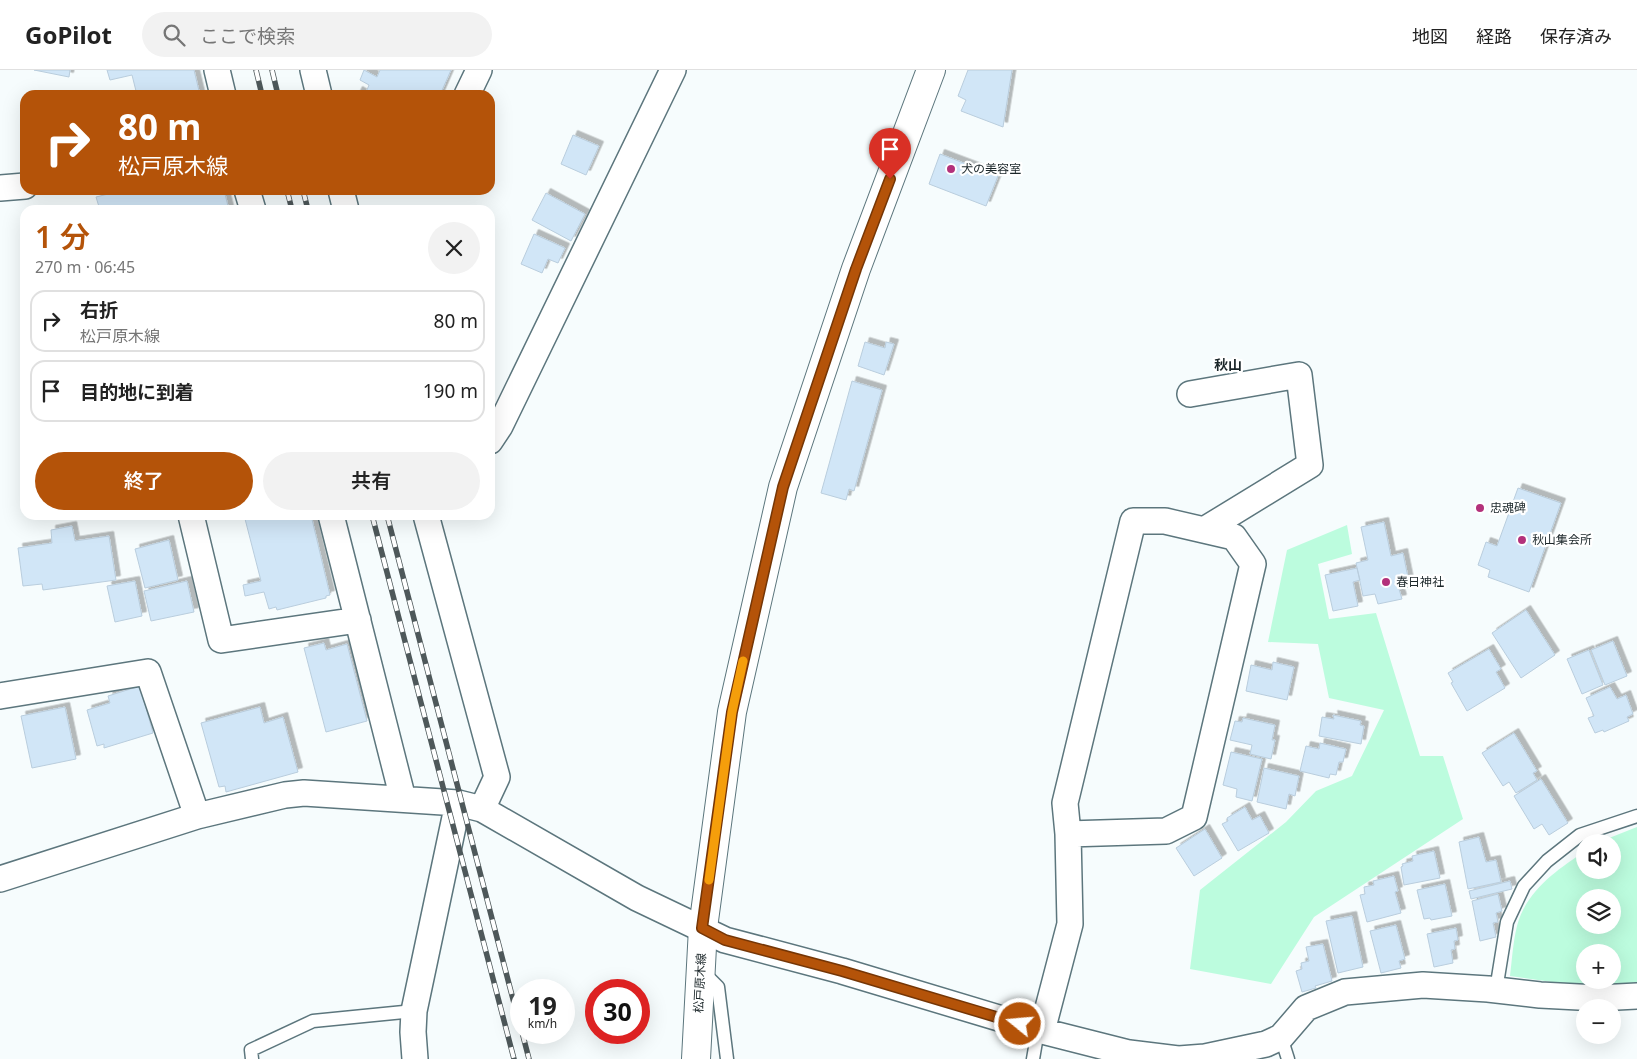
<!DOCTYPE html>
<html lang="ja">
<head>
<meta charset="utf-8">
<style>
  :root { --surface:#fff; --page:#f2f2f2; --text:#222; --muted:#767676; --line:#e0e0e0; --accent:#b45309 }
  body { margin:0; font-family:"Noto Sans","Noto Sans JP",sans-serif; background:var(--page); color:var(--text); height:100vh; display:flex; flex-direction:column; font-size:19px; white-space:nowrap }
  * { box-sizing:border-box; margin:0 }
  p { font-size:16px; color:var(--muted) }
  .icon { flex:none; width:28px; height:28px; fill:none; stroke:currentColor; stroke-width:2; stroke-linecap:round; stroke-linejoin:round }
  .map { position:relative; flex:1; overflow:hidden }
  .panel { position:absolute; left:20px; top:135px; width:475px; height:315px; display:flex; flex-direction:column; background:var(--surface); border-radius:15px; box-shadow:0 5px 20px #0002 }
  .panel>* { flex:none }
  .top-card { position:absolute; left:20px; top:20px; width:475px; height:105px; border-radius:15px; box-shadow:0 5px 20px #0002; background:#b45309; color:#fff; overflow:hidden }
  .controls { position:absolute; left:1576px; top:764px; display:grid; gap:10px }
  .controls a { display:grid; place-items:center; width:45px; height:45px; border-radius:50%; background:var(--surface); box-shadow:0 5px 20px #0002; font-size:25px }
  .speed { position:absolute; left:510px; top:909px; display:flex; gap:10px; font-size:25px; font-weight:700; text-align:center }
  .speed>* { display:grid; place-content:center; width:65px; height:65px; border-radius:50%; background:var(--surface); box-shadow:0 5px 20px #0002; line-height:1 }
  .speed small { font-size:12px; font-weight:400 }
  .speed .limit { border:8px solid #d22; background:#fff; color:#111 }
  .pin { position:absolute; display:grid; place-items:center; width:42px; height:42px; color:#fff; margin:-51px -21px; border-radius:50% 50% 50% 0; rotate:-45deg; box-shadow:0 0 5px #0007 }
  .pin .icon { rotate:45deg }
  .me { position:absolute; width:55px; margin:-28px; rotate:287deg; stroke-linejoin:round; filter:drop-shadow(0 0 4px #0008) }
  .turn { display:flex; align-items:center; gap:18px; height:105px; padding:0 15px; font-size:22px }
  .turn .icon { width:65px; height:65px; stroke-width:2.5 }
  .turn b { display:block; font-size:35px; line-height:42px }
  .round { display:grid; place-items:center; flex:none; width:52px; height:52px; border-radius:26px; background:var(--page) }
  .overview { display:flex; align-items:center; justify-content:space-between; height:85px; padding:0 15px }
  h1 { font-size:30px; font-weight:600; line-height:38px; color:var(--accent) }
  .button { display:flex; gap:10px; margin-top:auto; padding:10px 15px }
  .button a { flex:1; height:58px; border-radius:30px; background:var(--accent); color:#fff; font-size:20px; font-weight:600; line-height:58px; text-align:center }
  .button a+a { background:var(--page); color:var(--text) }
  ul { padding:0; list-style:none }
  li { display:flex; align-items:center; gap:15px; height:62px; margin:0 10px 8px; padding:0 5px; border:2px solid var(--line); border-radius:15px }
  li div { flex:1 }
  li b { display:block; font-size:19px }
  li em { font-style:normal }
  header { display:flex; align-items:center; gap:30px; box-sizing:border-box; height:70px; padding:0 25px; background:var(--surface); border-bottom:1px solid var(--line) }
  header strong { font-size:24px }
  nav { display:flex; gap:28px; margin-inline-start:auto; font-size:18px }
  .search { width:350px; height:45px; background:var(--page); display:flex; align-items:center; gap:12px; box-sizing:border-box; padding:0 18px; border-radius:28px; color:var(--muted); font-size:19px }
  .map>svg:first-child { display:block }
  .green { fill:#bcfcde; fill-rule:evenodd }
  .building { fill:#d1e6f7; stroke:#b9cddd; filter:url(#shadow) }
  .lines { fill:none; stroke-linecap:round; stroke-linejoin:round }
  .lane-casing { stroke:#5c767d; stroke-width:15 }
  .street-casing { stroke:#5c767d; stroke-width:28 }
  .secondary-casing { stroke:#5c767d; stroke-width:30 }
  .lane { stroke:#fff; stroke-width:12 }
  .street { stroke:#fff; stroke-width:25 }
  .secondary { stroke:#fff; stroke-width:28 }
  .rail-casing { stroke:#4e585a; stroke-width:5.5 }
  .rail { stroke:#fff; stroke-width:4; stroke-dasharray:11; stroke-linecap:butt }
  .route-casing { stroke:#753606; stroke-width:12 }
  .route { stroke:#b45309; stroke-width:9 }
  .slow { stroke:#f59e0b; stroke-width:9 }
  .poi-dot { fill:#b3317b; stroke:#fff; stroke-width:2 }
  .labels { text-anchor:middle; stroke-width:4.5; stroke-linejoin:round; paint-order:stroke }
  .poi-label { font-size:12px; fill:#1b2629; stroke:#fff; text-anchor:start }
  .street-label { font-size:12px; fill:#1b2629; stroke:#fff }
  .neighbourhood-label { font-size:14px; font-weight:bold; fill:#1b2629; stroke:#fff }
</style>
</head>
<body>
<header>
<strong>GoPilot</strong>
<div class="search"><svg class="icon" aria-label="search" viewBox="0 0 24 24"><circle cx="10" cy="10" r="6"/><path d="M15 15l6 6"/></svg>ここで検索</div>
<nav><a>地図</a><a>経路</a><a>保存済み</a></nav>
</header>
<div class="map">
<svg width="1637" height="989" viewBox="0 0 1637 989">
  <defs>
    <filter id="shadow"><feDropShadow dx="4.5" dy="-4.5" stdDeviation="0" flood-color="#0004"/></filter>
  </defs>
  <rect width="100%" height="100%" fill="#f6fcfd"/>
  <!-- green -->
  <path class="green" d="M1347 455 1352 484 1318 494 1329 549 1376 543 1420 686H1443L1463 749 1314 847 1271 914 1190 899 1200 820 1286 752 1316 721 1352 706 1384 640 1329 628 1318 574 1268 572 1287 480Z
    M1637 757V913L1587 917 1510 906C1512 890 1513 872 1517 856 1526 821 1557 800 1585 781V800H1612V772H1599ZM1585 828H1612V855H1585ZM1585 882H1612V910H1585Z"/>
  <!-- building -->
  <path class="building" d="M34 0H70L69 7Z
    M107 0H194L200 25H137L132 5 110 10Z
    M364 0 377 7 380 0H451L440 25H356L358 21 365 25 369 15 360 10Z
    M968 0H1012L1003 57 961 41 966 30 958 26Z
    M573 65 599 76 586 105 561 94Z
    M940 84 998 106 986 136 929 114Z
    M124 120H224L229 140H100L96 127Z
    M546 123 585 144 571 171 532 150Z
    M534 164 565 178 558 193 548 189 542 203 521 194Z
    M865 272 885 278 886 272 894 274 884 305 858 296Z
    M852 311 882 320 854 421 849 419 846 430 821 423Z
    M1518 418 1561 433 1529 522 1488 507 1490 500 1478 495 1486 472 1497 476Z
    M244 445H311L330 525 326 526V528L277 540 276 537 269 539 264 522 245 526 243 515 261 511Z
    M1384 452 1391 486 1403 483 1410 517 1399 519 1402 529 1378 534 1375 524 1363 526 1356 493 1368 490 1361 457Z
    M72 456 75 471 109 466 116 510 43 520 42 514 23 516 18 478 52 473 51 460Z
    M169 470 178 510 145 518 135 479Z
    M1357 498 1360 510 1353 512 1358 536 1333 541 1325 505Z
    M135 511 142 546 115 552 107 516Z
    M187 511 194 542 151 551 144 521Z
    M1526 540 1555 585 1521 608 1492 563Z
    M1613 571 1627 606 1605 615 1591 580Z
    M324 573 326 580 347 574 367 651 326 662 304 578Z
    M1489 579 1501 599 1496 602 1505 618 1467 641 1451 613 1453 612 1448 603Z
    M1589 580 1603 615 1582 624 1567 589Z
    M1273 592 1294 597 1287 630 1246 621 1251 595 1272 600Z
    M140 616 153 663 104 678V674L97 676 87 640 110 633 108 626Z
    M1610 617 1617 629 1626 625 1633 644 1627 647 1629 651 1604 662 1603 660 1595 663 1588 648 1594 646 1586 628Z
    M65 637 76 689 32 698 21 646Z
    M260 637 264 653 283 647 298 702 226 722 225 716 219 717 201 653Z
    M1333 645 1361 651 1360 655 1364 656 1361 674 1319 666 1322 647 1334 649Z
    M1243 648 1275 655 1272 670H1275L1271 689 1250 684 1252 675 1230 670 1235 651 1242 652Z
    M1514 663 1537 701 1533 703 1537 710 1516 723 1509 712 1503 716 1482 683Z
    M1320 673 1346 679 1343 692H1339L1336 705 1330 704 1329 708 1300 701 1306 676 1319 679Z
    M1231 682 1262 689 1252 731 1236 727 1237 719 1223 715Z
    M1264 698 1299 706 1295 726 1289 724 1286 739 1257 732Z
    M1541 709 1568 753 1549 765 1542 754 1534 759 1514 726Z
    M1245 737 1252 750 1260 746 1269 763 1238 781 1222 754 1228 751 1227 748Z
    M1205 759 1222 788 1194 806 1176 778Z
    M1479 767 1486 792 1496 790 1501 812 1468 819 1459 772Z
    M1434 781 1440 808 1404 815 1401 797 1403 796 1402 794 1413 791 1412 786Z
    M1394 806 1398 821 1395 822 1401 843 1367 852 1360 825 1365 824 1364 817 1374 815 1373 811Z
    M1510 811 1512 819 1471 829 1469 821Z
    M1445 814 1452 846 1431 850 1430 848 1424 849 1417 820Z
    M1498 824 1502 841 1496 843 1498 852 1493 853 1496 867 1480 871 1472 831Z
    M1352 846 1363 897 1338 903 1326 851Z
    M1396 855 1405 889 1399 891 1401 898 1381 903 1370 861Z
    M1456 858 1458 870 1454 871 1455 879 1451 880 1453 893 1434 897 1427 864Z
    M1323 874 1332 911 1315 916 1316 918 1302 922 1296 901 1302 899 1301 893 1309 891 1306 877Z"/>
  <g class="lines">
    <!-- lane casing -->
    <g class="lane-casing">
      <path id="lane" d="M702 901 718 917 727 989
        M1496 920 1507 852 1524 816 1547 791 1580 765 1637 746
        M1281 967 1288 989
        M252 989 251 980 313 951 414 941
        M1033 989 1038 960"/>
    </g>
    <!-- street casing -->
    <g class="street-casing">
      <path id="street" d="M217 0 223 25
        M313 0 319 25
        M467 25 479 0
        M0 118 25 116
        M247 120 253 140
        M341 120 346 140
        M1190 324 1299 305 1310 395 1204 460
        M490 371 500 356 673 0
        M191 445 221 570 358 550
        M331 445 403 729
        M426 445 497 707 482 739
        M0 626 148 602 197 746
        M0 809 197 746 285 725 304 723 458 733 482 739 637 828 725 870 842 901 1042 961 1129 983 1178 989
        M1042 961 1070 854 1068 764 1065 733 1133 451H1165L1234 467 1253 494 1194 747 1166 761 1068 764
        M415 989 413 962 414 941 458 733
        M1179 989 1205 987 1266 974 1281 967 1306 938 1345 922 1423 915 1488 919 1540 925 1598 928 1637 926"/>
    </g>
    <!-- secondary casing -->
    <g class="secondary-casing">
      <path id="secondary" d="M696 989 703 858 732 642 783 417 856 199 931 0"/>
    </g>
    <!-- lane -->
    <use href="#lane" class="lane"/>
    <!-- street -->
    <use href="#street" class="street"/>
    <!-- secondary -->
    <use href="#secondary" class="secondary"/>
    <!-- rail casing -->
    <g class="rail-casing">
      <path id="rail" d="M256 0 262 25
        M272 0 278 25
        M287 120 292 140
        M303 120 308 140
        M372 445 514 989
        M387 445 521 960
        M522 962 529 989"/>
    </g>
    <!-- rail -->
    <use href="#rail" class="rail"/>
  </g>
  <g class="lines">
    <!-- route casing -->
    <g class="route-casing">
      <path id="route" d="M890 109 856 199 783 417 732 642 702 858 725 870 842 901 1020 954"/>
    </g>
    <!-- route -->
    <use href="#route" class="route"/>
    <!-- slow -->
    <path class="slow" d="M709 810 732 642 743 591"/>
  </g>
  <!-- markers -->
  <g class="poi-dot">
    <circle cx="951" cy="99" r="5"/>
    <circle cx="1480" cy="438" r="5"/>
    <circle cx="1522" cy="470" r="5"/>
    <circle cx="1386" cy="512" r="5"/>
  </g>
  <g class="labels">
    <!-- poi labels -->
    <g class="poi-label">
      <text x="961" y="103">犬の美容室</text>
      <text x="1490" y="442">忠魂碑</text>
      <text x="1532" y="474">秋山集会所</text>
      <text x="1396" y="516">春日神社</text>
    </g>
    <!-- street labels -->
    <g class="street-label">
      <text transform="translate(700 913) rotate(-87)" y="4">松戸原木線</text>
    </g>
    <!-- neighbourhood labels -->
    <g class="neighbourhood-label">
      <text x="1228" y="300">秋山</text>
    </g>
  </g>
</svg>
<div class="controls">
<a><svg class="icon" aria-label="sound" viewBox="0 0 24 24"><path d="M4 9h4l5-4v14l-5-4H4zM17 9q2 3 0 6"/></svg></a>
<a><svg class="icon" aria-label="layers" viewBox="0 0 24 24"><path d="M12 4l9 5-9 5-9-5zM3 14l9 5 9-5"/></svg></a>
<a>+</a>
<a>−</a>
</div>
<div class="speed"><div>19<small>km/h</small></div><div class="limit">30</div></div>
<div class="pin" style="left:890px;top:109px;background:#d93025"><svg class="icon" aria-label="arrive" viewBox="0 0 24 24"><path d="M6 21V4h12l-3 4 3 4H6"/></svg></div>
<svg class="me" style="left:1020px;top:954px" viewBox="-20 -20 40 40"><circle r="17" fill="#b45309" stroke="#fff" stroke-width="3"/><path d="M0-11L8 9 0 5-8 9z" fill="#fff"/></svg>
<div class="top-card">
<div class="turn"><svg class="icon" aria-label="right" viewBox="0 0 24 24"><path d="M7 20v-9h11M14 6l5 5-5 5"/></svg><div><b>80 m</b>松戸原木線</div></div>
</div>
<section class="panel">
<div class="overview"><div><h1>1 分</h1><p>270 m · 06:45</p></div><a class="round"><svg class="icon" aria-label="close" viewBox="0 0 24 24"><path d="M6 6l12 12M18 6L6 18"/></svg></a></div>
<ul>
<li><svg class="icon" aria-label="right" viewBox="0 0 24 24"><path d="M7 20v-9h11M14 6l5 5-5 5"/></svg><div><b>右折</b><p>松戸原木線</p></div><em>80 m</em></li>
<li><svg class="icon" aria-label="arrive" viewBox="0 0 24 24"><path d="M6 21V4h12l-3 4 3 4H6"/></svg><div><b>目的地に到着</b></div><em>190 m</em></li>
</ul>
<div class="button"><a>終了</a><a>共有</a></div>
</section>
</div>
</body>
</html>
